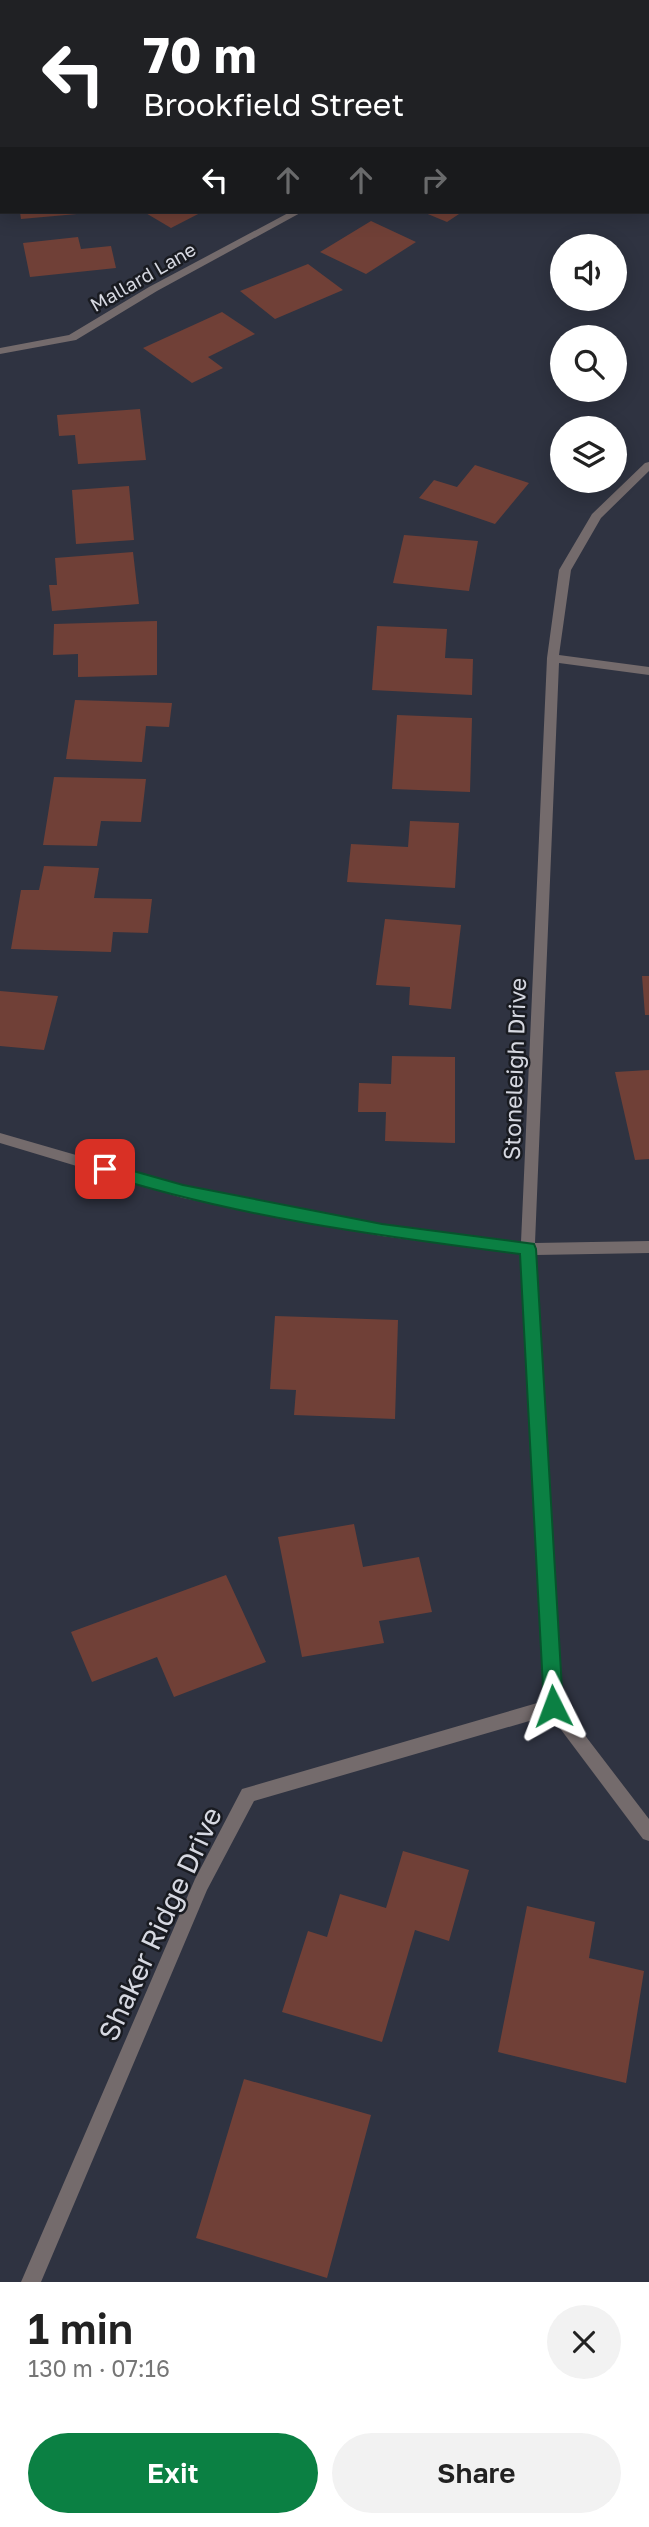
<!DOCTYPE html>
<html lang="en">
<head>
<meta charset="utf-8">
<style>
  :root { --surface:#fff; --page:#f2f2f2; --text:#222; --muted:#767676; --accent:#0b8043 }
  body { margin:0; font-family:"Golos Text",sans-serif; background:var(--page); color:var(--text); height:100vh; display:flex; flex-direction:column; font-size:26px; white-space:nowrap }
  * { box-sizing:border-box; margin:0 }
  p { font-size:23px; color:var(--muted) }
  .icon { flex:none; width:38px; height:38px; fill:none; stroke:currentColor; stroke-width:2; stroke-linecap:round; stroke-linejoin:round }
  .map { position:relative; height:2282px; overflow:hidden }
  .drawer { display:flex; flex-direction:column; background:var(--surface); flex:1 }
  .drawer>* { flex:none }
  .guide { position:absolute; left:0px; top:0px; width:649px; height:214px; box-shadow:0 4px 18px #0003; background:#202124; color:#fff; overflow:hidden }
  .tools { position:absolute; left:550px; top:234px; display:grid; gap:14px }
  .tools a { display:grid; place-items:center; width:77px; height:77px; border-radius:50%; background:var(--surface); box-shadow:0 4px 18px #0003; font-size:35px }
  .pin { position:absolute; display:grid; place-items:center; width:60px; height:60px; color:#fff; margin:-30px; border-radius:14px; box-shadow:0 4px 10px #0006 }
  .me { position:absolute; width:77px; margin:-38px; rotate:357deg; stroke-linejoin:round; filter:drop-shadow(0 0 5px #0008) }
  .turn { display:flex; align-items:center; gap:24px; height:147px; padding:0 28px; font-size:32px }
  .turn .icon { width:91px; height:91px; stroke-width:2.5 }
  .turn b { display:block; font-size:49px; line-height:60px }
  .lanes { display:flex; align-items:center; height:66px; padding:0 28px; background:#0003; justify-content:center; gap:35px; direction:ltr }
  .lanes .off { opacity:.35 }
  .round { display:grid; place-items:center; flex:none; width:74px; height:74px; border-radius:37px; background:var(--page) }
  .overview { display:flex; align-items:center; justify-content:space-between; height:119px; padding:0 28px }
  h1 { font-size:42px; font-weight:600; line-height:52px }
  .cta { display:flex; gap:14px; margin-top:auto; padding:14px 28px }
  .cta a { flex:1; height:80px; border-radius:42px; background:var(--accent); color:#fff; font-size:28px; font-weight:600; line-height:80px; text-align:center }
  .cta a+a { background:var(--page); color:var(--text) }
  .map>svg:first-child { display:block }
  .building { fill:#704037 }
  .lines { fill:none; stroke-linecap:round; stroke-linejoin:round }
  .street { fill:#746b6c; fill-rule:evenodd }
  .route { fill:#0b8043; stroke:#07532c; stroke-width:2 }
  .labels { text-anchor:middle; stroke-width:5; stroke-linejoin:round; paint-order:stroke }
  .far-street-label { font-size:19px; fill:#d6d8e1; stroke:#191b21 }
  .street-label { font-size:23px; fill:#d6d8e1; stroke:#191b21 }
  .near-street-label { font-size:28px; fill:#d6d8e1; stroke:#191b21 }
</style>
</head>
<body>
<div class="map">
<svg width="649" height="2282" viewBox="0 0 649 2282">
  <rect width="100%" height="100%" fill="#2f3341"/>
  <!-- building -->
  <path class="building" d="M20 212H77V214L21 219Z
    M144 212H202L171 228Z
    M423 212H462L447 222Z
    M371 221 416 242 366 274 320 252Z
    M78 237 81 249 111 246 116 268 30 277 23 243Z
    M308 264 343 290 275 319 240 291Z
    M222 312 255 334 208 357 223 368 192 383 143 348Z
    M140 409 146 460 78 464 75 435 59 436 57 415Z
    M475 465 529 483 495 524 419 498 434 480 457 487Z
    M129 486 134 540 76 544 72 490Z
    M404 535 478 541 469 591 393 583Z
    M133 552 139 604 52 611 49 585H57L55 558Z
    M157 621V675L78 677V654L53 655 54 624Z
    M377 626 447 629 445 658 473 659 472 695 372 690Z
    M75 700 172 703 169 727 146 726 142 762 66 759Z
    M397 715 472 718 470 792 392 789Z
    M54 777 146 779 141 822 101 821 97 846 43 845Z
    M410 821 459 823 455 888 347 882 351 844 408 847Z
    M44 866 99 868 94 898 152 899 148 933 113 932 111 952 11 949 21 890H39Z
    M385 919 461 925 451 1009 409 1005 410 987 376 985Z
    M642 976H649V1015H645Z
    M0 991 58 996 44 1050 0 1046Z
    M392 1056 455 1057V1143L385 1141 386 1112H358L359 1083 391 1084Z
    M649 1070V1159L635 1160 615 1072Z
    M275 1316 398 1320 395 1419 294 1415 296 1390 270 1389Z
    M354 1524 363 1567 419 1557 432 1612 379 1621 384 1643 302 1657 278 1537Z
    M226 1575 266 1662 174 1697 157 1657 92 1682 71 1632Z
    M403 1851 469 1870 449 1941 415 1930 382 2042 282 2012 308 1931 327 1937 340 1894 386 1908Z
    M527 1906 595 1922 589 1958 644 1971 626 2083 498 2052Z
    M244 2079 371 2115 327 2278 196 2238Z"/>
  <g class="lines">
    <!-- street -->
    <path class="street" d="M290 212H302L157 291 76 340 0 354V348L69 335 149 287Z
      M649 462V471L601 518 571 570 559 655 649 667V675L559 663 535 1243 649 1241V1253L536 1255 561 1704 649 1819V1841L643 1839 550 1715 254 1801 207 1890 41 2282H21L195 1879 242 1789 544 1701 521 1254 382 1236 183 1198 0 1143V1133L183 1186 382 1224 521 1242 547 658 559 570 592 514 645 463Z"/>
  </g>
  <!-- route -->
  <path class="route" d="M105 1163 183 1185 382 1224 534 1244 536 1249 563 1706 560 1712 553 1715 547 1712 544 1706 520 1254C379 1236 235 1217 99 1173L97 1169Z"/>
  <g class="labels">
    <!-- far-street labels -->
    <g class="far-street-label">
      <text transform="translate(143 277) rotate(-30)" y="7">Mallard Lane</text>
    </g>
    <!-- street labels -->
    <g class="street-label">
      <text transform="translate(515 1069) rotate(-88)" y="8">Stoneleigh Drive</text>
    </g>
    <!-- near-street labels -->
    <g class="near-street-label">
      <text transform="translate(160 1924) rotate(-65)" y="10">Shaker Ridge Drive</text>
    </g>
  </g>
</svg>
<div class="tools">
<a><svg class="icon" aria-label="sound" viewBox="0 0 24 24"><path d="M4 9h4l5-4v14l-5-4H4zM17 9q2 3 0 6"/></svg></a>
<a><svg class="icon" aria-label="search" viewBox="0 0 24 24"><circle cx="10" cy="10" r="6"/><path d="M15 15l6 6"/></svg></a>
<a><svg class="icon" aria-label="layers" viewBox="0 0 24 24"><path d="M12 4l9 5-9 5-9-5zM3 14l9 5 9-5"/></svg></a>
</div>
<div class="pin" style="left:105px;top:1169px;background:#d93025"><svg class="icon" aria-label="arrive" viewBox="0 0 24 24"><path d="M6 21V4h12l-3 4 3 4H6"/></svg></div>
<svg class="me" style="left:553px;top:1706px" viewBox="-20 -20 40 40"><path d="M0-17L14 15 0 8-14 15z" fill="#0b8043" stroke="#fff" stroke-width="4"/></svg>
<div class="guide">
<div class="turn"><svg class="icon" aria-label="left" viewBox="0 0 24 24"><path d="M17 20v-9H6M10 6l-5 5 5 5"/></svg><div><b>70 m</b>Brookfield Street</div></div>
<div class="lanes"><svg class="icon" aria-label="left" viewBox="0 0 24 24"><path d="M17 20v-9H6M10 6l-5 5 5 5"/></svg><svg class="icon off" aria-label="ahead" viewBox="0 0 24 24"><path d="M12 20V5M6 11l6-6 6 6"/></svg><svg class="icon off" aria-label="ahead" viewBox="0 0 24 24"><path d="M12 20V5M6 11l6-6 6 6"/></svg><svg class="icon off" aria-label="right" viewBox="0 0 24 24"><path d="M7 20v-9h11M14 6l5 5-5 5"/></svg></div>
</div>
</div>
<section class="drawer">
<div class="overview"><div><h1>1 min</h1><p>130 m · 07:16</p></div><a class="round"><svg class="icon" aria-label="close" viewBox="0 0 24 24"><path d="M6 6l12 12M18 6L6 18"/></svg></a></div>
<div class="cta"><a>Exit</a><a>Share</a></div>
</section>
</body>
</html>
